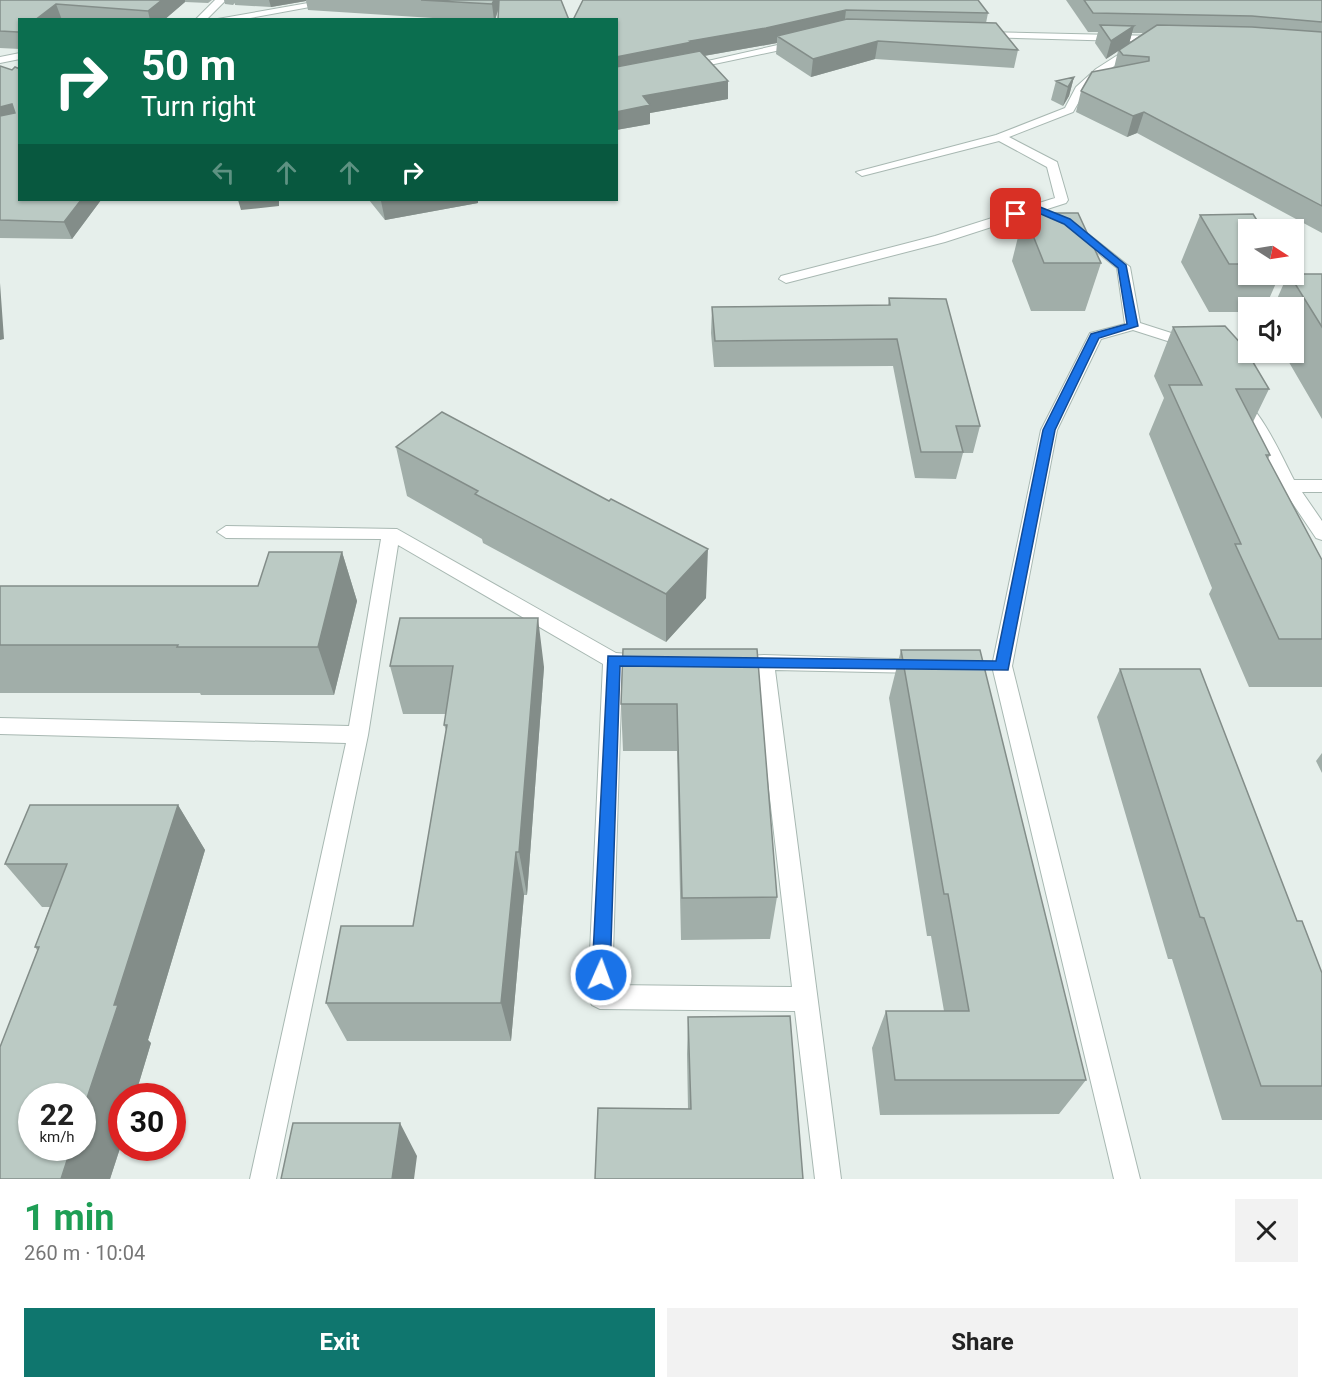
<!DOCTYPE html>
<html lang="en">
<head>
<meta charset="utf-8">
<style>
  :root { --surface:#fff; --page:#f2f2f2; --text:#222; --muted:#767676; --accent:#0f766e }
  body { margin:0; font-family:Roboto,sans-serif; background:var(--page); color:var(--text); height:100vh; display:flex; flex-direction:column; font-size:22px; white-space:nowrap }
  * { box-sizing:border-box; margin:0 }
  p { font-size:20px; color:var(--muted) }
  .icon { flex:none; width:33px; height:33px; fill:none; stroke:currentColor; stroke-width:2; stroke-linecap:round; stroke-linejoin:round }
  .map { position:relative; height:1179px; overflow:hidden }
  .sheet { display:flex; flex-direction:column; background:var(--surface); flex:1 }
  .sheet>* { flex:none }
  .banner { position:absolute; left:18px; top:18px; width:600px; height:183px; border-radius:0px; box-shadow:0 2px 4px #0004; background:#0b6e4f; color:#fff; overflow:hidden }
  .needle { width:39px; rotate:102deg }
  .fabs { position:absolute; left:1238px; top:219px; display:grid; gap:12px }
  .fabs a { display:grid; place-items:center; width:66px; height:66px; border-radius:0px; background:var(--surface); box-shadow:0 2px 4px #0004; font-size:30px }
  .speed { position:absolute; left:18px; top:1083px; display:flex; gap:12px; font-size:30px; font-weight:700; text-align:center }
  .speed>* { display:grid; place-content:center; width:78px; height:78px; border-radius:50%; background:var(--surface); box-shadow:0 2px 4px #0004; line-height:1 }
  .speed small { font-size:15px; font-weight:400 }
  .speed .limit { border:9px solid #d22; background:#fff; color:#111 }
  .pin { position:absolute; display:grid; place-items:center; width:51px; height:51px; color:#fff; margin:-26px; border-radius:12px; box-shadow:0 3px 9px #0006 }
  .me { position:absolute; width:66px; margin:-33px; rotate:2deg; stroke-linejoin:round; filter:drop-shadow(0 0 4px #0008) }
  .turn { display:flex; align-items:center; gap:21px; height:126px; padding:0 24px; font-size:27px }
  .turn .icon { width:78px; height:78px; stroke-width:2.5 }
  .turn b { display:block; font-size:42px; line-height:51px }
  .lanes { display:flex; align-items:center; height:57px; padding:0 24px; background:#0003; justify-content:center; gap:30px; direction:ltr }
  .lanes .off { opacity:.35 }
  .round { display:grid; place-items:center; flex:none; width:63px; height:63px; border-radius:0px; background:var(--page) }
  .head { display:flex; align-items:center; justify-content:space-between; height:102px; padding:0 24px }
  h1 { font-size:36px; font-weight:700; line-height:45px; color:#1e9e55 }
  .action { display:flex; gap:12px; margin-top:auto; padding:12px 24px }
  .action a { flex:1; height:69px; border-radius:0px; background:var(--accent); color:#fff; font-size:24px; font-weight:700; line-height:69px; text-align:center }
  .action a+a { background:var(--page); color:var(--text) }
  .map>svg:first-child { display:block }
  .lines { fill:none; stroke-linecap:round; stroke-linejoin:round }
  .minor-casing { stroke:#a8b8b2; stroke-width:2 }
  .minor { fill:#fff; fill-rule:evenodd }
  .wall { fill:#a1aea9; fill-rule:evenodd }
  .shaded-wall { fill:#838d89 }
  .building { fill:#bbcac4; stroke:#838d89; stroke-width:1.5 }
  .route { fill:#1a73e8; stroke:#114b97; stroke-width:1.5 }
</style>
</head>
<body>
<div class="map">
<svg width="1322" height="1179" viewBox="0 0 1322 1179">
  <rect width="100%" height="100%" fill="#e6efeb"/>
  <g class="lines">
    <!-- minor casing -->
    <g class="minor-casing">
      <path id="minor" d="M215 0H226L206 20H195Z
        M325 0H348L239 20H212Z
        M982 32 1159 36 1164 39 1159 42 978 37V33Z
        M800 40 804 41V45L686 70 681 67Z
        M1135 44 1140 47 1139 49 1104 73 1085 91 1073 112 1009 137 1057 162 1068 200 1066 203 945 242 786 283 779 279 781 276 935 236 1055 198 1047 167 999 141 862 176 856 172 996 135 1065 108 1076 87 1096 69Z
        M20 53V59L0 63V57Z
        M1073 222 1130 267 1140 323 1190 339 1196 348 1189 352 1184 351 1180 345 1133 330 1101 339 1057 430 1012 666 1140 1179H1114L992 666 1041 430 1090 333 1125 324 1117 268 1068 229V223Z
        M1238 397C1258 402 1284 461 1294 480H1322V492H1302L1322 521V540L1316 538 1281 486 1244 418 1230 402Z
        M226 526 397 529 616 653 654 656 657 661 654 666 622 668 612 985 792 987 755 670 727 667 724 662 727 657 764 655 927 660 930 665 927 670 920 673 775 670 841 1179H815L795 1011 600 1009 592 1005 588 997 603 664 398 545 368 735 276 1179H250L346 743 0 734V718L349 726 381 539 226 538 217 532Z"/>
    </g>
    <!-- minor -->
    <use href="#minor" class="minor"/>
  </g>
  <!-- wall -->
  <path class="wall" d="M0 0H212L208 3 185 2 164 20H20V49L0 48Z
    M224 0H561L499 8 495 20H464L308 10 306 1 271 7 235 5V3L233 5 225 4Z
    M583 0 988 13 986 23 1018 50 1014 68 875 59 811 77 776 54 777 43 704 56 728 81V99L650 113V124L616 130V20Z
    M1066 0H1322V233L1137 133 1127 137 1076 112 1081 91 1114 68 1118 51 1106 59 1095 43 1098 32H1088ZM1132 33H1143L1129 43Z
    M0 66 20 200H101L72 239 0 238Z
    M1074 77 1069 96 1063 106 1051 100 1056 81Z
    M369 200H478V203L385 220Z
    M1024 213 1101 263 1085 311H1031L1012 261Z
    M1200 215 1248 230V274H1280L1265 308H1248V312H1209L1181 262Z
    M1288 274H1322V419L1283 352H1293V308H1273Z
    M889 298 980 426 973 453H963L956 479 915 478 893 366 714 367 711 333 712 307 888 305Z
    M1173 327 1269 389 1253 422 1270 455 1268 459 1322 560V687H1249L1209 594 1212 588 1149 434 1164 398 1154 376Z
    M396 447 706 598 666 642 483 543 482 539 407 496Z
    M342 552 357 601 334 695H201L200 693H0V586H258Z
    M757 649 777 897 770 939 681 940 677 751H623L621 704Z
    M901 650 1086 1080 1059 1114 880 1115 872 1048 886 1011H944L931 936H927L889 698Z
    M390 666 544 667 527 895H524L511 1041H347L326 1003 413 926 446 730 444 725 446 714H403Z
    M1120 669 1297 921 1322 973V1120H1222L1172 959H1168L1097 717Z
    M1322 753V773L1316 761Z
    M178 805 205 850 148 1040 151 1043 135 1096H122V1142L110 1179 37 950 35 947 50 907H42L5 864Z
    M688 1017 803 1179 688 1109 687 1054Z"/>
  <!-- shaded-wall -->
  <path class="shaded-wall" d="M162 0H185V2L164 20H150L148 11Z
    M269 0H306V1L271 7Z
    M494 0H501L495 20H494L492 4Z
    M56 4 62 20H35Z
    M846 10 844 27 777 36V43L692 58 616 75V57L690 41Z
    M1134 26 1129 44 1106 59 1111 41Z
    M878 41 875 59 811 77 813 59Z
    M1074 77 1069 96 1063 106 1068 87Z
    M728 81V99L650 113V124L616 130V112L643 96Z
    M12 104 20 121 0 125V107Z
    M1144 112 1137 133 1127 137 1133 116Z
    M81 200H101L72 239 64 222Z
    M238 200H279V206L241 210Z
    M389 200H478V203L385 220 381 201Z
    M0 283 4 339 0 340Z
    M708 549 706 598 666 642V594Z
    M342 552 357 601 334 695 318 647Z
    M538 618 544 667 527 895 519 852Z
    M178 805 205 850 148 1040 151 1043 135 1096H122V1142L110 1179H61L71 1148H82V1113L114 1005Z
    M516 852 524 895 511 1041 501 1003Z
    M400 1123 417 1156 414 1179H392Z"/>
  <!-- building -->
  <path class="building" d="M0 0H162L148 11 56 4 35 20H20V31L18 32 0 31Z
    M421 0H494L492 4Z
    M499 0H561L569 20H498Z
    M583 0H978L988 13 846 10 766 28 690 41 692 42 616 57V20H573Z
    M1084 0H1322V22L1252 16 1093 13Z
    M847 19 996 23 1018 50 878 41 813 59 777 36Z
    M1100 25 1134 26 1111 41Z
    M1157 25 1252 27 1322 32V206L1144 112 1133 116 1081 91 1092 72 1149 61V57L1123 55 1119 50Z
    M700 51 728 81 643 96 650 105 616 112V67Z
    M0 66 12 70 15 67 20 69V200H81L64 222 0 220V116L15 113 12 104 0 107Z
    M1074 77 1068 87 1056 81Z
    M1024 213H1078L1101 263H1044Z
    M1253 214 1263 230H1248V264H1229L1200 215Z
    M1289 274H1322V327Z
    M889 298 946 299 980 426H956L963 452H921L897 339 715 341 712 307 890 305Z
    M1225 326 1244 347 1269 389H1236L1270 455H1266L1322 560V639H1279L1235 544H1241L1169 385H1202L1173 327Z
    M442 412 609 501 611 499 708 549 666 594 475 494 478 491 396 447Z
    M269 552H342L318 647H177L178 645H0V586H258Z
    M400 618H538L519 852H516L501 1003H326L341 926H413L447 725H444L453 666H390Z
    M623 649H757L777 897 682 898 677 704H621Z
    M901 650H980L1086 1080H895L886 1011H969L948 894H944Z
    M1120 669H1200L1297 921H1302L1322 973V1086H1261L1204 918 1200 917Z
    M30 805H178L114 1005H118L82 1113V1096H32V1148H71L61 1179H0V1047L39 947H35L67 864H5Z
    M790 1016 803 1179H595L598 1108 691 1109 688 1017Z
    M293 1123H400L392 1179H281Z"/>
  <!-- route -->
  <path class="route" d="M1035 205 1070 219 1126 265 1138 326 1099 338 1055 430 1008 670 620 666 610 975 607 981 601 983 594 981 592 975 608 656 996 661 1043 430 1091 334 1127 324 1118 268 1064 224 1034 211 1016 217 1011 214Z"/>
</svg>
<div class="fabs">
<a><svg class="needle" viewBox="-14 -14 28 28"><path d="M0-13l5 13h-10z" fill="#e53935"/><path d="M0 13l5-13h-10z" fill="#767676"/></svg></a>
<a><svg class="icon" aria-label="sound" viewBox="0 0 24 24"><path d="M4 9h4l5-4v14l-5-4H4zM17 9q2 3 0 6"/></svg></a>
</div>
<div class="speed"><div>22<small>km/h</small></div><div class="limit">30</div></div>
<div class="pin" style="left:1016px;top:214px;background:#d93025"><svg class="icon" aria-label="arrive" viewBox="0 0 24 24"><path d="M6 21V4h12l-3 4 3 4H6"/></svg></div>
<svg class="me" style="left:601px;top:975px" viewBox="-20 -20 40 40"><circle r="17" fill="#1a73e8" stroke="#fff" stroke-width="3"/><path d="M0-11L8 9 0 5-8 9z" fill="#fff"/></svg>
<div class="banner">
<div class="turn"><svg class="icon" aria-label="right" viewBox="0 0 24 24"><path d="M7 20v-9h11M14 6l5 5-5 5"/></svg><div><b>50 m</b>Turn right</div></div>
<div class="lanes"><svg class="icon off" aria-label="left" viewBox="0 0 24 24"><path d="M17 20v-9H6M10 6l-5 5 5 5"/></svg><svg class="icon off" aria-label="ahead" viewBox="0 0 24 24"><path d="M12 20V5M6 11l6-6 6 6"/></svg><svg class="icon off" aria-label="ahead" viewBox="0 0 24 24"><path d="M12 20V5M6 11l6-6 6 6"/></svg><svg class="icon" aria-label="right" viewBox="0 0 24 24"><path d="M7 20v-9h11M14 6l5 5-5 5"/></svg></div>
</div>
</div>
<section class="sheet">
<div class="head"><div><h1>1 min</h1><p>260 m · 10:04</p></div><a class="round"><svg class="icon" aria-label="close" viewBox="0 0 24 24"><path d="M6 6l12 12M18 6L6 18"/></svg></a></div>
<div class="action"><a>Exit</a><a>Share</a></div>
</section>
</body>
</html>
